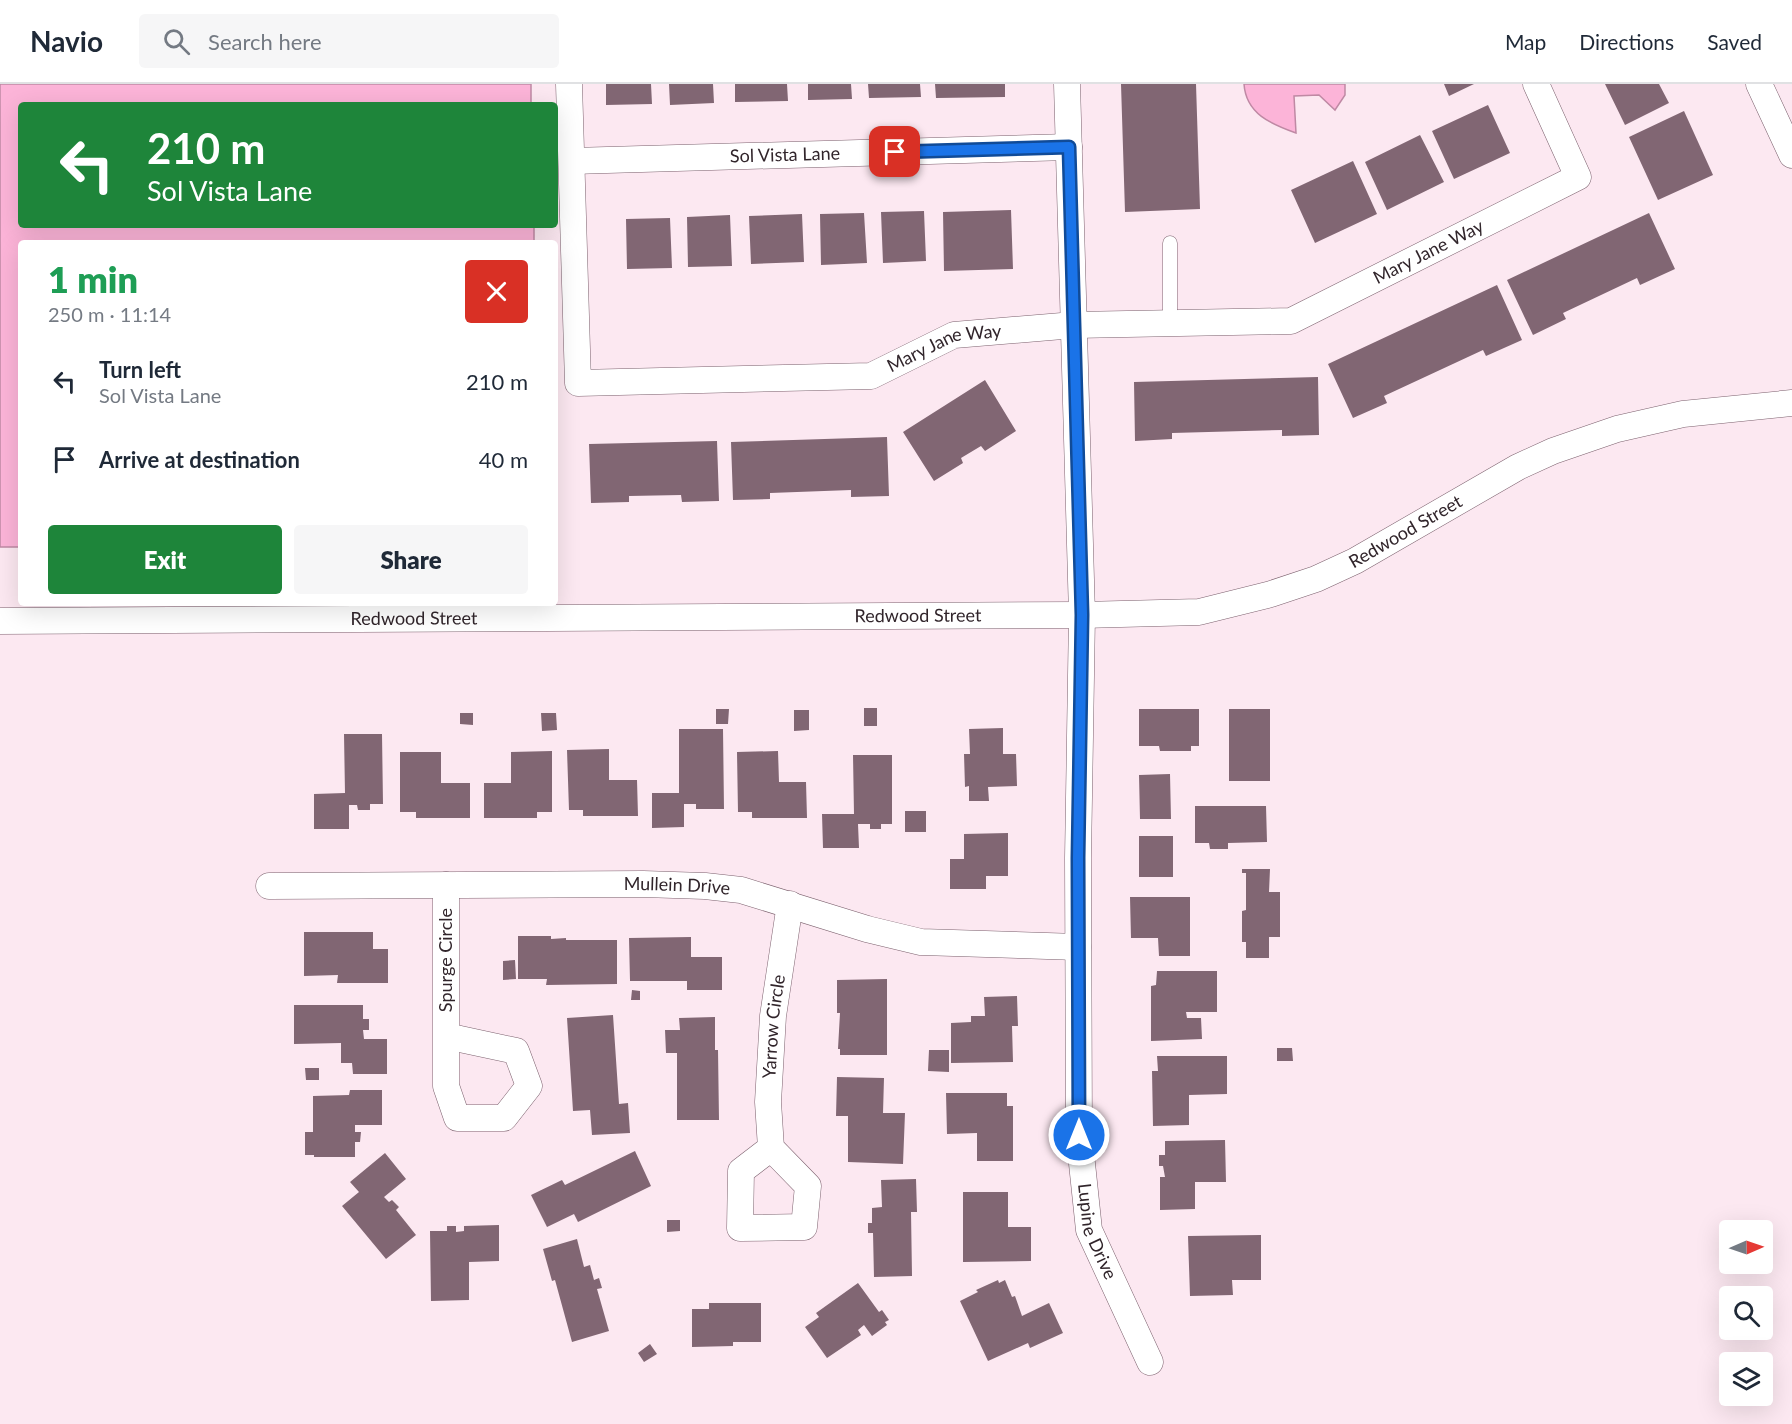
<!DOCTYPE html>
<html lang="en">
<head>
<meta charset="utf-8">
<style>
  :root { --surface:#fff; --page:#f6f6f7; --text:#1f2937; --muted:#747a83; --line:#e0e1e3; --accent:#1e853a }
  body { margin:0; font-family:Lato,sans-serif; background:var(--page); color:var(--text); height:100vh; display:flex; flex-direction:column; font-size:22px; white-space:nowrap }
  * { box-sizing:border-box; margin:0 }
  p { font-size:20px; color:var(--muted) }
  .icon { flex:none; width:33px; height:33px; fill:none; stroke:currentColor; stroke-width:2; stroke-linecap:round; stroke-linejoin:round }
  .map { position:relative; flex:1; overflow:hidden }
  .details { position:absolute; left:18px; top:156px; width:540px; height:366px; display:flex; flex-direction:column; background:var(--surface); border-radius:6px; box-shadow:0 6px 24px #0002 }
  .details>* { flex:none }
  .guide { position:absolute; left:18px; top:18px; width:540px; height:126px; border-radius:6px; box-shadow:0 6px 24px #0002; background:#1e853a; color:#fff; overflow:hidden }
  .needle { width:39px; rotate:88deg }
  .buttons { position:absolute; left:1719px; top:1136px; display:grid; gap:12px }
  .buttons a { display:grid; place-items:center; width:54px; height:54px; border-radius:6px; background:var(--surface); box-shadow:0 6px 24px #0002; font-size:30px }
  .pin { position:absolute; display:grid; place-items:center; width:51px; height:51px; color:#fff; margin:-26px; border-radius:12px; box-shadow:0 3px 9px #0006 }
  .me { position:absolute; width:66px; margin:-33px; rotate:0deg; stroke-linejoin:round; filter:drop-shadow(0 0 4px #0008) }
  .turn { display:flex; align-items:center; gap:21px; height:126px; padding:0 30px; font-size:27px }
  .turn .icon { width:78px; height:78px; stroke-width:2.5 }
  .turn b { display:block; font-size:42px; line-height:51px }
  .round { display:grid; place-items:center; flex:none; width:63px; height:63px; border-radius:6px; background:var(--page) }
  .headline { display:flex; align-items:center; justify-content:space-between; height:102px; padding:0 30px }
  h1 { font-size:36px; font-weight:800; line-height:45px; color:#1e9e55 }
  .action { display:flex; gap:12px; margin-top:auto; padding:12px 30px }
  .action a { flex:1; height:69px; border-radius:6px; background:var(--accent); color:#fff; font-size:24px; font-weight:800; line-height:69px; text-align:center }
  .action a+a { background:var(--page); color:var(--text) }
  ul { padding:0; list-style:none }
  li { display:flex; align-items:center; gap:18px; height:78px; padding:0 30px }
  li div { flex:1 }
  li b { display:block; font-size:22px }
  li em { font-style:normal }
  header { display:flex; align-items:center; gap:36px; box-sizing:border-box; height:84px; padding:0 30px; background:var(--surface); border-bottom:2px solid var(--line) }
  header strong { font-size:28px }
  nav { display:flex; gap:33px; margin-inline-start:auto; font-size:21px }
  .search { width:420px; height:54px; background:var(--page); display:flex; align-items:center; gap:15px; box-sizing:border-box; padding:0 21px; border-radius:6px; color:var(--muted); font-size:22px }
  .map>svg:first-child { display:block }
  .water { fill:#fcb4d8; stroke:#bf89a4; stroke-width:1.5 }
  .building { fill:#816673 }
  .lines { fill:none; stroke-linecap:round; stroke-linejoin:round }
  .service-casing { stroke:#7c616e; stroke-width:15 }
  .minor-casing { stroke:#7c616e; stroke-width:27 }
  .service { stroke:#fff; stroke-width:14 }
  .minor { stroke:#fff; stroke-width:26 }
  .route-casing { stroke:#114b97; stroke-width:15 }
  .route { stroke:#1a73e8; stroke-width:10 }
  .labels { text-anchor:middle; stroke-width:6; stroke-linejoin:round; paint-order:stroke }
  .street-label { font-size:18px; fill:#31252b; stroke:#fff }
</style>
</head>
<body>
<header>
<strong>Navio</strong>
<div class="search"><svg class="icon" aria-label="search" viewBox="0 0 24 24"><circle cx="10" cy="10" r="6"/><path d="M15 15l6 6"/></svg>Search here</div>
<nav><a>Map</a><a>Directions</a><a>Saved</a></nav>
</header>
<div class="map">
<svg width="1792" height="1340" viewBox="0 0 1792 1340">
  <rect width="100%" height="100%" fill="#fce8f1"/>
  <!-- water -->
  <path class="water" d="M0 0H531V21H21V141H534V159H21V463H0Z
    M1244 0H1345V11L1335 26 1319 11 1294 12 1296 49C1271 40 1246 30 1244 0Z"/>
  <!-- building -->
  <path class="building" d="M606 0H651L652 20 606 21Z
    M669 0H713L714 19 670 21Z
    M735 0H787L788 17 735 18Z
    M808 0H851L852 15 808 16Z
    M868 0H920L921 13 869 14Z
    M935 0H1005V13L936 14Z
    M1121 0H1196L1200 125 1125 128Z
    M1444 0H1474L1449 12Z
    M1605 0H1659L1669 19 1625 41Z
    M1488 21 1510 69 1454 95 1432 47Z
    M1684 27 1713 91 1658 116 1629 53Z
    M1420 51 1444 98 1387 126 1365 78Z
    M1353 77 1377 130 1315 159 1291 106Z
    M1011 126 1013 185 944 187 943 128Z
    M924 127 926 177 883 179 881 128Z
    M864 129 867 179 821 181 820 130Z
    M1649 129 1675 185 1640 201 1637 194 1563 229 1566 235 1533 251 1507 196Z
    M802 130 804 178 751 180 749 132Z
    M730 131 732 182 688 183 687 133Z
    M670 134 672 184 627 185 626 135Z
    M1497 201 1522 256 1486 272 1483 266 1384 312 1387 319 1353 334 1328 280Z
    M1318 293 1319 351 1282 352V346L1172 349V355L1135 357 1134 298Z
    M985 296 1016 347 985 367 981 362 961 374 963 379 934 397 903 348Z
    M887 353 889 412 851 413V406L770 409V415L733 416 731 358Z
    M717 357 719 417 682 418 681 411 629 412V418L591 419 589 360Z
    M864 624H877V642H864Z
    M716 625H729L728 640H716Z
    M1139 625H1199V662H1191V667H1160L1159 662H1139Z
    M1229 625H1270V697H1229Z
    M794 626H809V646L794 647Z
    M460 629H473V641L460 640Z
    M541 629H556L557 646 542 647Z
    M1003 644V670H1016L1017 702 988 703 989 717H969V702L965 703 964 670H970L969 645Z
    M679 645H723L724 725H696V720H684V743L652 744V709H679Z
    M344 650H382L383 720H370V726H358L357 721H349V745H314V710L345 709Z
    M609 665V696H637L638 732H583V726H569L567 666Z
    M552 667V728H537V734H484V699H511V668Z
    M778 667 779 698H806L807 734H752V728H738L737 668Z
    M400 668H441V699H470V734H416V728H400Z
    M853 671H892V740H881V745H870V740H858L859 764H823L822 730H854Z
    M1170 690 1171 735H1140L1139 691Z
    M1195 722H1266L1267 758 1228 759V765H1210L1209 759H1195Z
    M905 727H926V748H905Z
    M1008 749V792H986V805H950V775H964V750Z
    M1139 752H1173V793H1139Z
    M1242 785H1270L1269 808H1280V853H1269V874H1246V858H1242V827L1246 826V789H1242Z
    M1130 813H1190V872H1159L1158 854H1131Z
    M304 848H373V865H388V899H337L338 891 304 892Z
    M518 852H551V855L566 854V856H617V900L546 901 547 895H518Z
    M691 853V873H722V906H687V897H630L629 854Z
    M515 876 516 895 503 896V877Z
    M1157 887H1217V928H1186L1187 934H1201L1202 955 1151 957V902L1156 901Z
    M887 895V971H840V965H838L840 929H837V896Z
    M632 906 640 907V916H631Z
    M1017 912 1018 942H1012L1013 978 951 979V939L971 938V932H985L984 913Z
    M294 921H363V935H369V946H363L364 955H387V990H353L352 979H341V959L294 960Z
    M613 931 619 1020 628 1019 630 1049 592 1051 590 1026 573 1027 567 934Z
    M715 933V966H718L719 1036H677V969H666L665 946H680L679 934Z
    M1277 964H1292L1293 977H1277Z
    M929 966H949V988L928 987Z
    M1157 972H1227V1010L1189 1011V1041L1153 1042 1152 987H1158Z
    M305 984H319V996H306Z
    M837 993 884 994 883 1029H905L903 1080 848 1078V1032H836Z
    M350 1006H382V1041H355V1048H361L360 1058H355V1073H314V1071H305V1048H313V1012L349 1011Z
    M946 1009H1007V1022H1013V1077H977V1049L947 1050Z
    M1225 1056 1226 1098H1195V1125L1160 1126V1093H1165L1163 1082H1159V1071H1165V1057Z
    M635 1067 651 1102 578 1138 574 1130 547 1143 531 1111 562 1096 565 1101Z
    M385 1069 406 1095 384 1113 389 1118 392 1116 399 1123 396 1126 416 1151 386 1175 342 1122 359 1108 350 1098Z
    M916 1095 917 1128H911L912 1192 874 1193 873 1149H868V1139H872V1124L882 1123 881 1096Z
    M963 1108H1008V1143H1031V1177L963 1178Z
    M667 1136H680V1147L667 1148Z
    M499 1141V1177L469 1178V1216L431 1217 430 1147H447V1142H456V1148L464 1147V1142Z
    M1261 1151V1196H1232L1233 1211 1190 1212 1188 1152Z
    M577 1155 584 1183 590 1181 594 1196 599 1194 602 1204 597 1205 609 1247 572 1258 555 1196 552 1197 543 1165Z
    M998 1196 999 1199 1005 1196 1012 1213 1015 1212 1022 1232 1049 1219 1063 1249 1030 1264 1028 1259 988 1277 960 1217 978 1208 976 1206Z
    M858 1199 879 1228 882 1226 889 1236 885 1238 887 1241 872 1252 864 1241 858 1246 861 1251 827 1274 805 1243 819 1233 816 1229Z
    M709 1219H761V1258H733V1262L692 1263V1225H709Z
    M650 1260 657 1270 644 1278 638 1269Z"/>
  <g class="lines">
    <!-- service casing -->
    <g class="service-casing">
      <path id="service" d="M1170 239V159"/>
    </g>
    <!-- minor casing -->
    <g class="minor-casing">
      <g id="minor">
        <path id="s1" d="M569 0 578 299 871 292 954 251 1074 241 1291 237 1578 93 1536 0"/>
        <path id="s2" d="M1067 0 1082 531 1078 774 1079 1051 1089 1146 1150 1278"/>
        <path d="M1759 0 1792 71"/>
        <path id="s3" d="M572 77 1069 63"/>
        <path id="s4" d="M0 537 1082 531 1199 528 1271 510 1316 495 1355 477 1518 383 1553 367 1617 345 1683 330 1792 319"/>
        <path d="M446 801V1002L457 1034H504L529 1002 516 967 446 952"/>
        <path id="s5" d="M269 802 643 800 705 802 741 806 867 845 921 858 1078 863"/>
        <path id="s6" d="M771 1064 808 1102 804 1143 740 1144 741 1087 771 1064 768 1018 773 932 790 820"/>
      </g>
    </g>
    <!-- service -->
    <use href="#service" class="service"/>
    <!-- minor -->
    <use href="#minor" class="minor"/>
  </g>
  <g class="lines">
    <!-- route casing -->
    <g class="route-casing">
      <path id="route" d="M895 68 1069 63 1082 531 1078 774 1079 1051"/>
    </g>
    <!-- route -->
    <use href="#route" class="route"/>
  </g>
  <g class="labels">
    <!-- street labels -->
    <g class="street-label">
      <text dy="6" stroke="none"><textPath href="#s3" startOffset="213">Sol Vista Lane</textPath></text>
      <text dy="6" stroke="none"><textPath href="#s1" startOffset="1176">Mary Jane Way</textPath></text>
      <text dy="6" stroke="none"><textPath href="#s1" startOffset="672">Mary Jane Way</textPath></text>
      <text dy="6" stroke="none"><textPath href="#s4" startOffset="1422">Redwood Street</textPath></text>
      <text dy="6" stroke="none"><textPath href="#s4" startOffset="918">Redwood Street</textPath></text>
      <text dy="6" stroke="none"><textPath href="#s4" startOffset="414">Redwood Street</textPath></text>
      <text dy="6" stroke="none"><textPath href="#s5" startOffset="408">Mullein Drive</textPath></text>
      <text transform="translate(446 876) rotate(-90)" y="6">Spurge Circle</text>
      <text dy="6" stroke="none"><textPath href="#s6" startOffset="375">Yarrow Circle</textPath></text>
      <text dy="6" stroke="none"><textPath href="#s2" startOffset="1150">Lupine Drive</textPath></text>
    </g>
  </g>
</svg>
<div class="buttons">
<a><svg class="needle" viewBox="-14 -14 28 28"><path d="M0-13l5 13h-10z" fill="#e53935"/><path d="M0 13l5-13h-10z" fill="#747a83"/></svg></a>
<a><svg class="icon" aria-label="search" viewBox="0 0 24 24"><circle cx="10" cy="10" r="6"/><path d="M15 15l6 6"/></svg></a>
<a><svg class="icon" aria-label="layers" viewBox="0 0 24 24"><path d="M12 4l9 5-9 5-9-5zM3 14l9 5 9-5"/></svg></a>
</div>
<div class="pin" style="left:895px;top:68px;background:#d93025"><svg class="icon" aria-label="arrive" viewBox="0 0 24 24"><path d="M6 21V4h12l-3 4 3 4H6"/></svg></div>
<svg class="me" style="left:1079px;top:1051px" viewBox="-20 -20 40 40"><circle r="17" fill="#1a73e8" stroke="#fff" stroke-width="3"/><path d="M0-11L8 9 0 5-8 9z" fill="#fff"/></svg>
<div class="guide">
<div class="turn"><svg class="icon" aria-label="left" viewBox="0 0 24 24"><path d="M17 20v-9H6M10 6l-5 5 5 5"/></svg><div><b>210 m</b>Sol Vista Lane</div></div>
</div>
<section class="details">
<div class="headline"><div><h1>1 min</h1><p>250 m · 11:14</p></div><a class="round" style="background:#d93025;color:#fff"><svg class="icon" aria-label="close" viewBox="0 0 24 24"><path d="M6 6l12 12M18 6L6 18"/></svg></a></div>
<ul>
<li><svg class="icon" aria-label="left" viewBox="0 0 24 24"><path d="M17 20v-9H6M10 6l-5 5 5 5"/></svg><div><b>Turn left</b><p>Sol Vista Lane</p></div><em>210 m</em></li>
<li><svg class="icon" aria-label="arrive" viewBox="0 0 24 24"><path d="M6 21V4h12l-3 4 3 4H6"/></svg><div><b>Arrive at destination</b></div><em>40 m</em></li>
</ul>
<div class="action"><a>Exit</a><a>Share</a></div>
</section>
</div>
</body>
</html>
